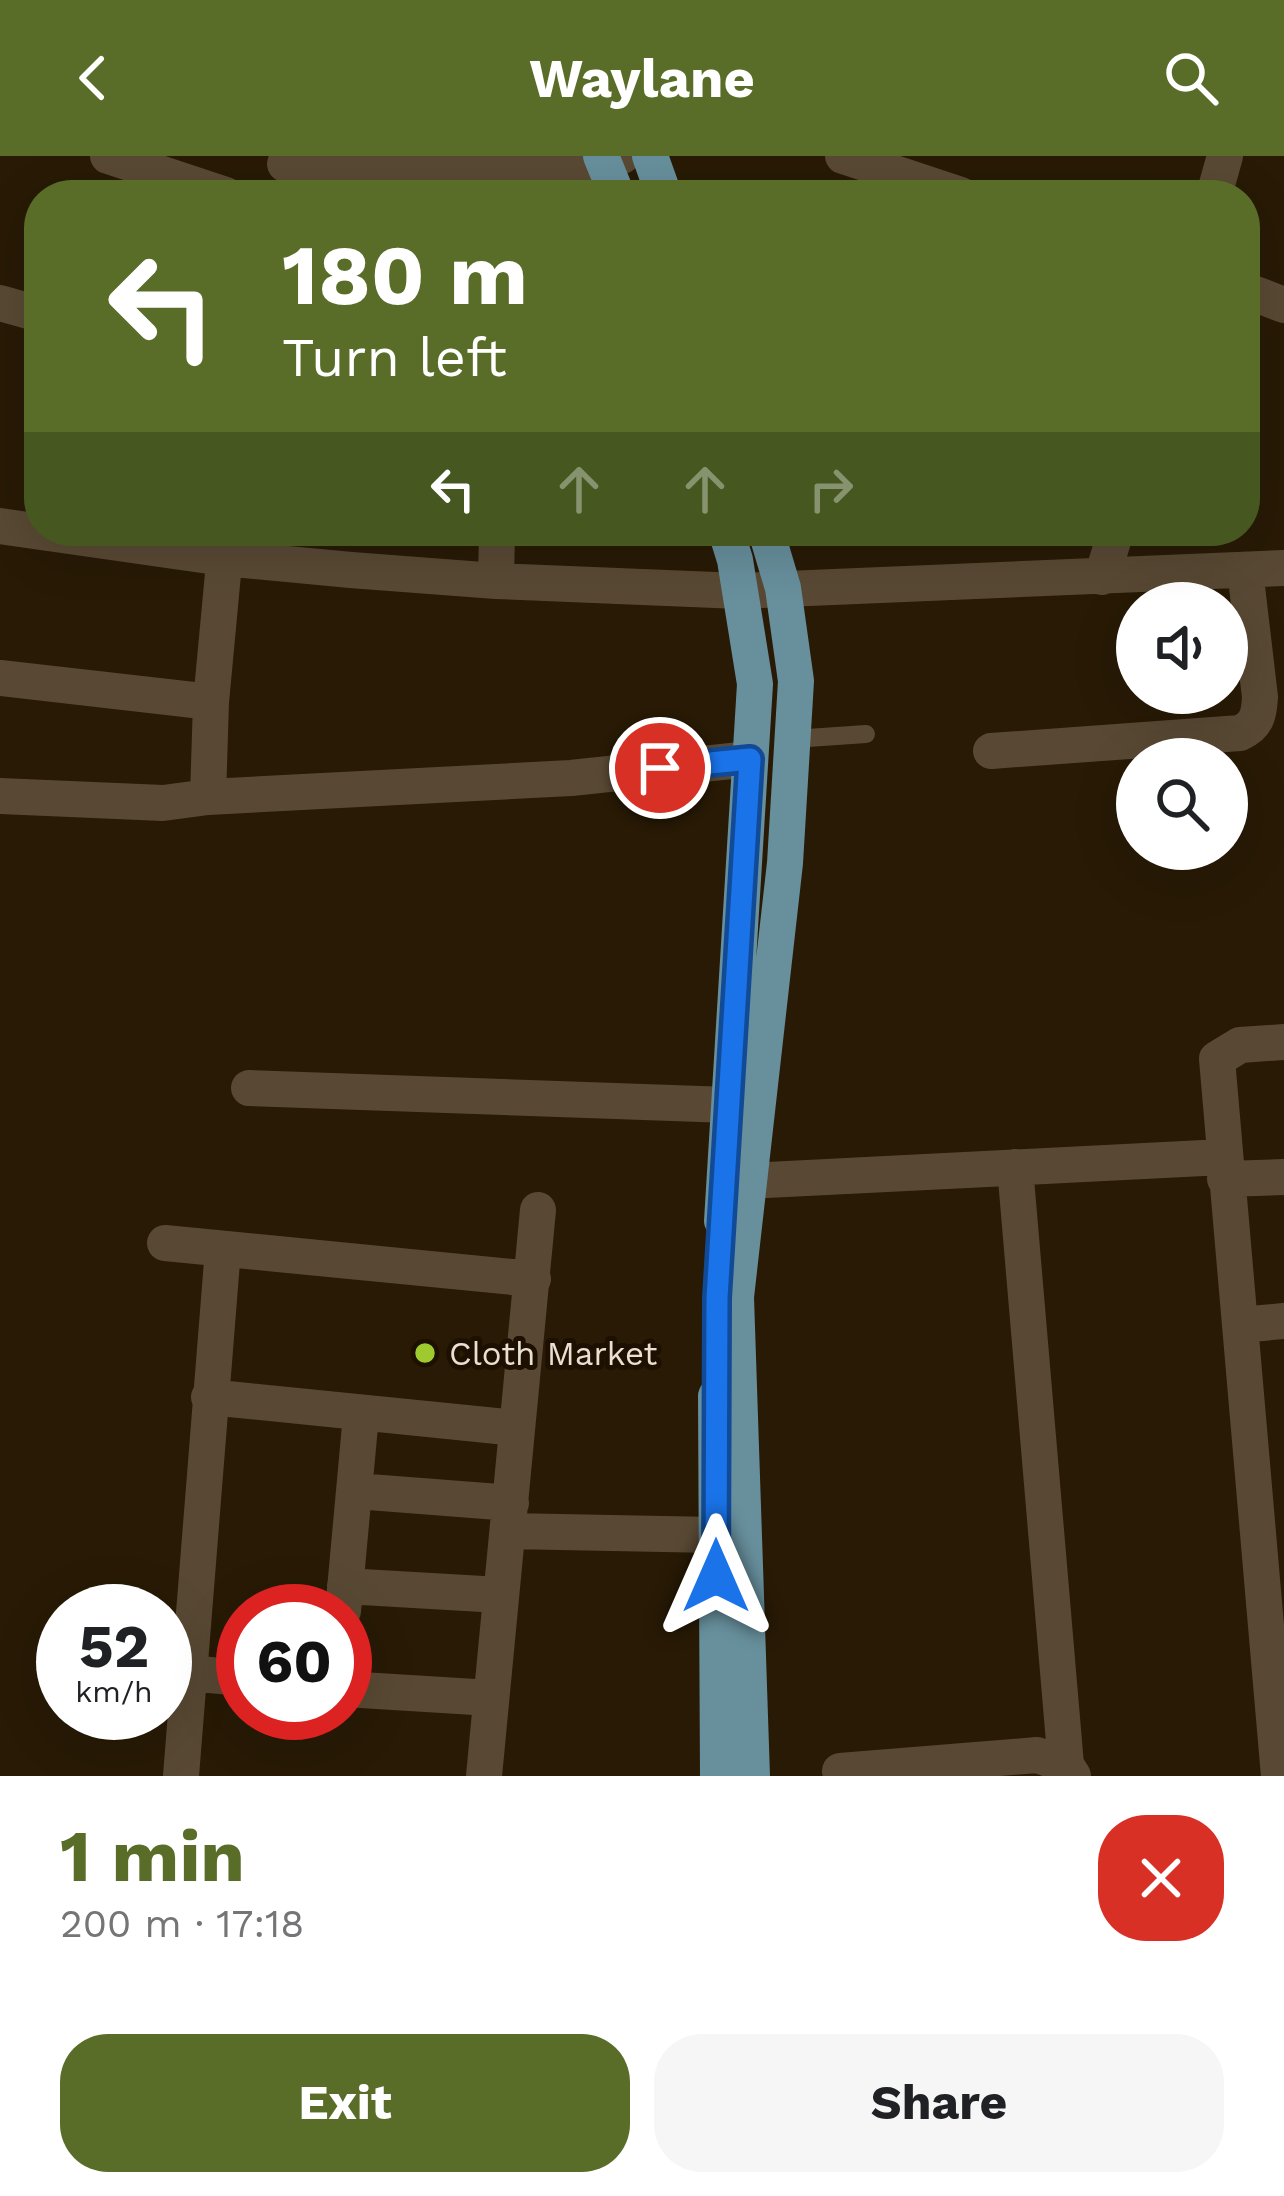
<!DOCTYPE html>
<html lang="en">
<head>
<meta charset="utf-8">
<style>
  :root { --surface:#fff; --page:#f6f6f6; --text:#202124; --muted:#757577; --accent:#596d29 }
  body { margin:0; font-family:"Work Sans",sans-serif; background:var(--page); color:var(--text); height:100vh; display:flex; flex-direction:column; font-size:45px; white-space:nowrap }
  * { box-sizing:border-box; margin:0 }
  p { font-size:39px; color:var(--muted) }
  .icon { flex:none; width:66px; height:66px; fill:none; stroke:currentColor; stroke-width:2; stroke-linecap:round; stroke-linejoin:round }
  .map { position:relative; height:1620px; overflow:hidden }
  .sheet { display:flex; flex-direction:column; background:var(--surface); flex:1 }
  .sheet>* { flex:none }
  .top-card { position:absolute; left:24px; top:24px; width:1236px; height:366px; border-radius:48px; box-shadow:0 12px 48px #0002; background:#596d29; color:#fff; overflow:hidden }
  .buttons { position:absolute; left:1116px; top:426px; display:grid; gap:24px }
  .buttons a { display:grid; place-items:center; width:132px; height:132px; border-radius:50%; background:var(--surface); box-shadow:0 12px 48px #0002; font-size:60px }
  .speed { position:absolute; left:36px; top:1428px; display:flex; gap:24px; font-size:60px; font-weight:700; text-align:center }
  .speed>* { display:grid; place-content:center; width:156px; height:156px; border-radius:50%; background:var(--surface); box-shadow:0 12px 48px #0002; line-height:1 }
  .speed small { font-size:30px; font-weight:400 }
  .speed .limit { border:18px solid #d22; background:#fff; color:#111 }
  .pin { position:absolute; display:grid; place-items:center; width:102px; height:102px; color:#fff; margin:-51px; border:6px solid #fff; border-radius:50%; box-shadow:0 3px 12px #0007 }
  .me { position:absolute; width:132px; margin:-66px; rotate:0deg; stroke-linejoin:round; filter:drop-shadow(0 0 9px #0008) }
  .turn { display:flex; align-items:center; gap:42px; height:252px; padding:0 60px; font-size:54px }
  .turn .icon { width:156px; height:156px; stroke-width:2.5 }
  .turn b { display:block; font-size:84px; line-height:102px }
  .lanes { display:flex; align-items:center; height:114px; padding:0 60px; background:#0003; justify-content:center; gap:60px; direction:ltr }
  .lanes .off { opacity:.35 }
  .round { display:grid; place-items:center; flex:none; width:126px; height:126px; border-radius:48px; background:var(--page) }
  .summary { display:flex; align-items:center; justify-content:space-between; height:204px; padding:0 60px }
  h1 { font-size:72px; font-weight:700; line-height:90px; color:var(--accent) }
  .cta { display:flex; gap:24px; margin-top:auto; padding:24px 60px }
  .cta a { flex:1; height:138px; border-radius:48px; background:var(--accent); color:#fff; font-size:48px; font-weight:700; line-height:138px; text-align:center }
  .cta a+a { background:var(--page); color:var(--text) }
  header { display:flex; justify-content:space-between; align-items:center; height:156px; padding:0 60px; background:var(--accent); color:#fff; font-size:54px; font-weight:700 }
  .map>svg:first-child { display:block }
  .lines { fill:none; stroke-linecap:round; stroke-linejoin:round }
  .lane { stroke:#594934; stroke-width:18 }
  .street { stroke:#594934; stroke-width:36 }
  .primary { stroke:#678f9c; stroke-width:36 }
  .route-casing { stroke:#114b97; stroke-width:30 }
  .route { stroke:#1a73e8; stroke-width:21 }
  .poi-dot { fill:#9eca2f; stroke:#1e1000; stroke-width:4.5 }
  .labels { text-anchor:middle; stroke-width:10; stroke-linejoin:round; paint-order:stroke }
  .poi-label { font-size:33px; fill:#e9dfd2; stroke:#1e1000; text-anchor:start }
</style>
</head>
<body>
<header><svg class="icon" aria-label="back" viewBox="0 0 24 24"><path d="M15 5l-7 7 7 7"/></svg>Waylane<svg class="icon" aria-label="search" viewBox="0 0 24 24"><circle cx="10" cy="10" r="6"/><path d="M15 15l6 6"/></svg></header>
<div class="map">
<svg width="1284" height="1620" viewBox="0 0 1284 1620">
  <rect width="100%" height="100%" fill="#281a05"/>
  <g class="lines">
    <!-- lane -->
    <path class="lane" d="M793 583 866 578"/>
    <!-- street -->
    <path class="street" d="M108 0 226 39
      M843 0 961 39
      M285 8 500 12 604 7 622 0
      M1214 39 1225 0
      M1245 134 1284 149
      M0 147 39 158
      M0 370 223 402 351 414 496 425 740 435 1284 412
      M1102 421 1116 375
      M496 425 497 375
      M0 522 211 546
      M991 595 1240 577C1257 569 1259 559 1260 541L1245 414
      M0 640 163 647 208 641 571 622 750 603
      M208 641 211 546 227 375
      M249 932 729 949
      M1015 1011 1066 1609
      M1225 1023 1284 1021
      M749 1025 1223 1001
      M165 1087 533 1123
      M1240 1169 1284 1165
      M209 1241 517 1272
      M356 1335 511 1347
      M508 1375 715 1379
      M345 1430 500 1439
      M343 1455 361 1259
      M188 1517 243 1522
      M345 1533 491 1542
      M840 1615 1037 1599 1066 1609 1073 1620
      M181 1620 223 1093
      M484 1620 538 1054
      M1279 1620 1217 903 1240 889 1284 886"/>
    <!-- primary -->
    <path class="primary" d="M601 0 617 39
      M650 0 664 39
      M722 1065 755 528 735 404 726 375
      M716 1240 718 1620
      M752 1620 736 1141 785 707 796 525 783 432 766 375"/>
  </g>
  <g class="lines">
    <!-- route casing -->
    <g class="route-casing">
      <path id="route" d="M660 612 750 603 717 1142 716 1420"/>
    </g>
    <!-- route -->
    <use href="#route" class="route"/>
  </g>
  <!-- markers -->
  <circle class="poi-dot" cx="425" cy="1197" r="12"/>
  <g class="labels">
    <!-- poi labels -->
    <g class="poi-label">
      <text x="449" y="1209">Cloth Market</text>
    </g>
  </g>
</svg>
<div class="buttons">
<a><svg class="icon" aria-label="sound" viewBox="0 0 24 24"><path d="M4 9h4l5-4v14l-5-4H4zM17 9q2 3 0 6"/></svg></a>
<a><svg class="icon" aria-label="search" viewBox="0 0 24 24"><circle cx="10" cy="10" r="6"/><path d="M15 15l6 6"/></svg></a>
</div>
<div class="speed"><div>52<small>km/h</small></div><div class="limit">60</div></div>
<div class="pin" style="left:660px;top:612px;background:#d93025"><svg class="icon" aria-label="arrive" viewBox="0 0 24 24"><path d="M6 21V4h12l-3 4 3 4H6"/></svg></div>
<svg class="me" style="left:716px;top:1420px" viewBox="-20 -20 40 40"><path d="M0-17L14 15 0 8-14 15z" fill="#1a73e8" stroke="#fff" stroke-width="4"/></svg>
<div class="top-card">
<div class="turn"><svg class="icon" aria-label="left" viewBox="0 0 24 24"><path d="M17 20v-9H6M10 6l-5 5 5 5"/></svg><div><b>180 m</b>Turn left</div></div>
<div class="lanes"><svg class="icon" aria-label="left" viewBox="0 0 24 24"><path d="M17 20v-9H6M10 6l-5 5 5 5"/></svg><svg class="icon off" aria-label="ahead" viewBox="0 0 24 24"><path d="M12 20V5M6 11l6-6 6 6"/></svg><svg class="icon off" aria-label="ahead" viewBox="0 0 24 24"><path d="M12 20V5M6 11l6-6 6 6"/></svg><svg class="icon off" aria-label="right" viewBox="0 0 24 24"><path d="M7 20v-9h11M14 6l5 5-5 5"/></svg></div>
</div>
</div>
<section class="sheet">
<div class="summary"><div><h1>1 min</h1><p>200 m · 17:18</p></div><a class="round" style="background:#d93025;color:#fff"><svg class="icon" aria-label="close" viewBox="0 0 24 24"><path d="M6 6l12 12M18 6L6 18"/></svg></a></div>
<div class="cta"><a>Exit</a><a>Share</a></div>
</section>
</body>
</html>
